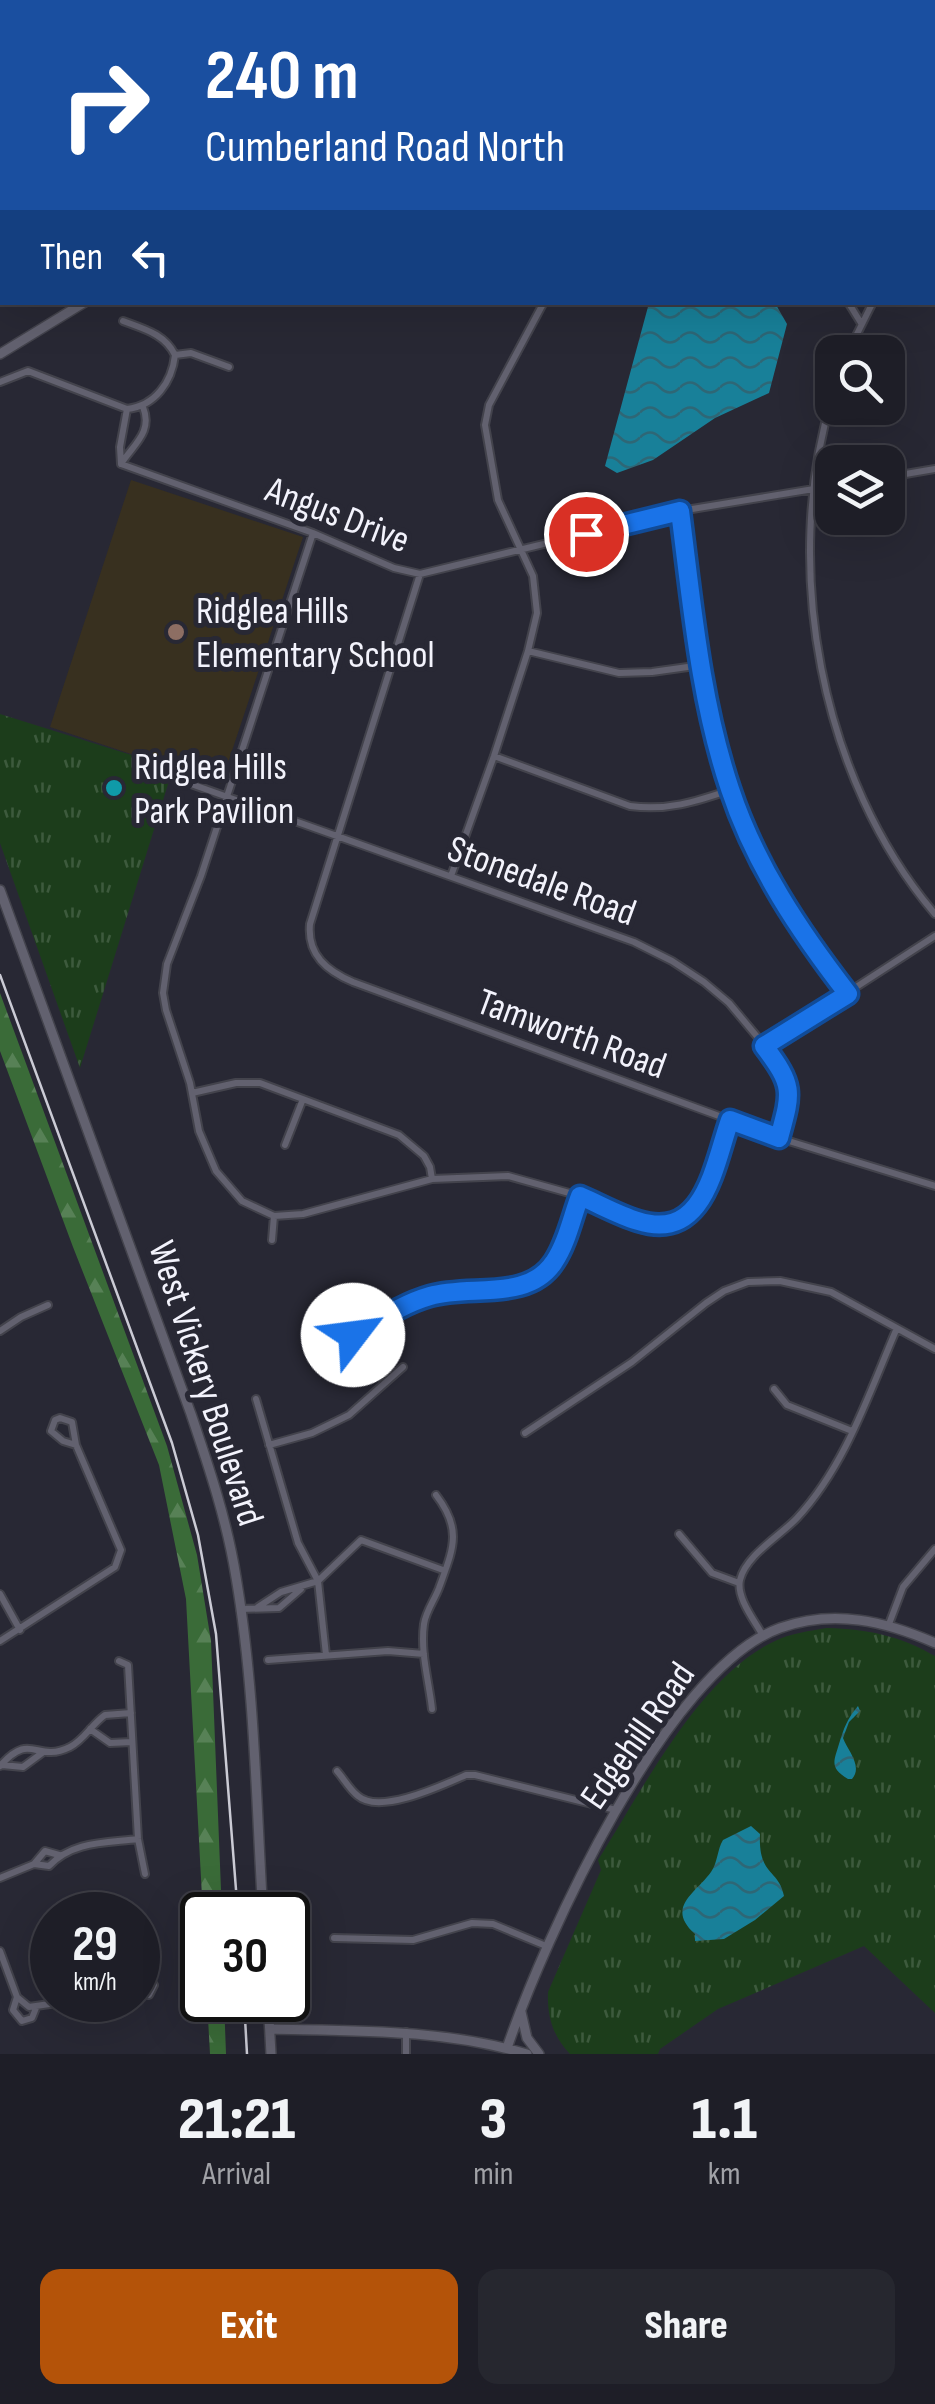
<!DOCTYPE html>
<html lang="en">
<head>
<meta charset="utf-8">
<style>
  :root { --surface:#1e1e27; --page:#26272f; --text:#f1f3f6; --muted:#a1a2a7; --line:#3c3c44; --accent:#b45309 }
  body { margin:0; font-family:"Sofia Sans Condensed",sans-serif; background:var(--page); color:var(--text); height:100vh; display:flex; flex-direction:column; font-size:38px; white-space:nowrap }
  * { box-sizing:border-box; margin:0 }
  p { font-size:32px; color:var(--muted) }
  .icon { flex:none; width:55px; height:55px; fill:none; stroke:currentColor; stroke-width:2; stroke-linecap:round; stroke-linejoin:round }
  .map { position:relative; height:2054px; overflow:hidden }
  .sheet { display:flex; flex-direction:column; background:var(--surface); flex:1 }
  .sheet>* { flex:none }
  .guide { position:absolute; left:0px; top:0px; width:935px; height:305px; box-shadow:0 10px 40px #0002,0 0 0 2px var(--line); background:#1a4fa0; color:#fff; overflow:hidden }
  .buttons { position:absolute; left:815px; top:335px; display:grid; gap:20px }
  .buttons a { display:grid; place-items:center; width:90px; height:90px; border-radius:20px; background:var(--surface); box-shadow:0 10px 40px #0002,0 0 0 2px var(--line); font-size:50px }
  .speed { position:absolute; left:30px; top:1892px; display:flex; gap:20px; font-size:50px; font-weight:700; text-align:center }
  .speed>* { display:grid; place-content:center; width:130px; height:130px; border-radius:50%; background:var(--surface); box-shadow:0 10px 40px #0002,0 0 0 2px var(--line); line-height:1 }
  .speed small { font-size:25px; font-weight:400 }
  .speed .limit { border:5px solid #111; border-radius:15px; background:#fff; color:#111 }
  .pin { position:absolute; display:grid; place-items:center; width:85px; height:85px; color:#fff; margin:-42px; border:5px solid #fff; border-radius:50%; box-shadow:0 2px 10px #0007 }
  .me { position:absolute; width:110px; margin:-55px; rotate:60deg; stroke-linejoin:round; filter:drop-shadow(0 0 8px #0008) }
  .turn { display:flex; align-items:center; gap:35px; height:210px; padding:0 40px; font-size:45px }
  .turn .icon { width:130px; height:130px; stroke-width:2.5 }
  .turn b { display:block; font-size:70px; line-height:85px }
  .then { display:flex; align-items:center; height:95px; padding:0 40px; background:#0003; gap:20px; font-size:38px }
  .eta { display:flex; justify-content:space-evenly; align-items:center; height:170px; text-align:center }
  .eta b { font-size:60px; font-weight:800; line-height:70px }
  .button { display:flex; gap:20px; margin-top:auto; padding:20px 40px }
  .button a { flex:1; height:115px; border-radius:20px; background:var(--accent); color:#fff; font-size:40px; font-weight:800; line-height:115px; text-align:center }
  .button a+a { background:var(--page); color:var(--text) }
  .map>svg:first-child { display:block }
  .industrial { fill:#38301f }
  .grass { fill:url(#grass-tufts) }
  .forest { fill:url(#forest-firs) }
  .water { fill:url(#water-waves) }
  .lines { fill:none; stroke-linecap:round; stroke-linejoin:round }
  .street-casing { stroke:#43434c; stroke-width:10 }
  .secondary-casing { stroke:#43434c; stroke-width:12 }
  .primary-casing { stroke:#43434c; stroke-width:14 }
  .highway-casing { stroke:#43434c; stroke-width:15 }
  .street { stroke:#62616f; stroke-width:6 }
  .secondary { stroke:#62616f; stroke-width:9 }
  .primary { stroke:#4da4a9; stroke-width:10 }
  .highway { stroke:#3fd1d0; stroke-width:11 }
  .rail { stroke:#cbcbd5; stroke-width:2.5 }
  .route-casing { stroke:#114b97; stroke-width:25 }
  .route { stroke:#1a73e8; stroke-width:18 }
  .education-dot { fill:#8d6e63; stroke:#282834; stroke-width:4 }
  .culture-dot { fill:#0f9aa8; stroke:#282834; stroke-width:4 }
  .labels { text-anchor:middle; stroke-width:10; stroke-linejoin:round; paint-order:stroke }
  .street-label { font-size:38px; fill:#f3f3fc; stroke:#282834 }
  .poi-label { font-size:38px; fill:#f3f3fc; stroke:#282834; text-anchor:start }
</style>
</head>
<body>
<div class="map">
<svg width="935" height="2054" viewBox="0 0 935 2054">
  <defs>
    <pattern id="grass-tufts" width="24" height="20" patternUnits="userSpaceOnUse" patternTransform="scale(2.5)"><rect width="24" height="20" fill="#1c3d1b"/><path d="M3 7l-1-3M5 7V3M7 7l1-3M15 17l-1-3M17 17v-4M19 17l1-3" fill="none" stroke="#3d5a3d"/></pattern>
    <pattern id="forest-firs" width="22" height="20" patternUnits="userSpaceOnUse" patternTransform="scale(2.5)"><rect width="22" height="20" fill="#3a6b38"/><path d="M5 1l3.5 6h-7zM16 11l3.5 6h-7z" fill="#578156"/></pattern>
    <pattern id="water-waves" width="16" height="10" patternUnits="userSpaceOnUse" patternTransform="scale(2.5)"><rect width="16" height="10" fill="#188099"/><path d="M0 5q4-4 8 0t8 0" fill="none" stroke="#2e6776"/></pattern>
  </defs>
  <rect width="100%" height="100%" fill="#282834"/>
  <!-- industrial -->
  <path class="industrial" d="M131 480 303 537 221 784 50 727Z"/>
  <!-- grass -->
  <path class="grass" d="M0 714 173 768 80 1068 0 843Z
    M827 1628C868 1629 900 1636 935 1656V2013L864 1946 718 2009 660 2049 658 2054H570C553 2036 547 2017 548 1992L601 1870 598 1860C642 1791 699 1676 775 1641 791 1633 810 1631 827 1628Z"/>
  <!-- forest -->
  <path class="forest" d="M0 993 167 1446 197 1555 211 1641 222 1915H203L186 1599 159 1465 73 1247 0 1051Z
    M207 2000H224L226 2054H210Z"/>
  <!-- water -->
  <path class="water" d="M649 303H775L787 324 769 393 715 418 653 460 617 473 605 466Z
    M858 1706 860 1711 849 1722 843 1738C848 1751 863 1766 852 1779H848C829 1768 834 1761 839 1744 844 1728 847 1719 858 1706Z
    M751 1826 760 1834C758 1876 779 1869 784 1896L755 1920 724 1939 695 1941V1934C665 1907 696 1893 711 1872 718 1862 717 1850 723 1840Z"/>
  <g class="lines">
    <!-- street casing -->
    <g class="street-casing">
      <path id="street" d="M18 0 19 2
        M673 0 674 2
        M811 0 812 2
        M232 2 239 0
        M428 2V0
        M853 2 858 0
        M0 66H2
        M932 83 935 82
        M932 219 935 224
        M932 232 935 229
        M848 302 861 323
        M123 321C144 329 165 334 175 355
        M848 352 873 302
        M175 355 191 353 229 367
        M0 382 28 371 127 409C155 406 172 382 175 355
        M832 398C781 565 820 779 935 914
        M127 409 120 447 121 464C134 444 153 432 143 407
        M121 464 313 533 394 568 420 574 680 511 832 486
        M888 477 935 469
        M680 511C692 604 700 700 730 789 755 865 800 932 848 994
        M313 533 201 876 167 964 163 993 166 1010 190 1083 199 1131 216 1171 242 1201 274 1216 303 1214 432 1179 508 1176 580 1196 640 1222 668 1223 685 1218 699 1206 730 1120
        M420 574 310 924C307 955 327 971 353 982L779 1138 935 1186
        M528 651 619 673 652 672 702 665
        M494 756 630 806C667 811 695 802 730 790
        M177 779 634 942 672 961 704 982 729 1003 765 1046 786 1075 789 1094 779 1138
        M451 876 494 756 528 651 537 613 533 576 498 500 485 425 489 405 544 302
        M765 1046 935 936
        M192 1093 236 1083H260L399 1135 424 1156 430 1167 432 1179
        M285 1145 303 1099
        M272 1240 274 1216
        M0 1331 21 1317 48 1305
        M335 1337C369 1333 394 1308 426 1297 467 1284 529 1303 555 1261 567 1242 572 1217 580 1196
        M774 1389 787 1405 852 1431
        M256 1399 298 1543 318 1581 326 1655
        M525 1433 632 1362 706 1303 724 1291 748 1282 780 1281 831 1292 935 1349
        M269 1445 312 1433 349 1415 403 1367
        M679 1534 712 1573 739 1583
        M0 1594 20 1630
        M258 1607 281 1592 318 1581 361 1540 443 1570
        M240 1609 279 1608 301 1589
        M889 1624 903 1587 935 1549
        M763 1636C755 1621 736 1598 740 1580 746 1555 780 1536 797 1518 846 1465 869 1393 897 1328
        M0 1641 115 1567 121 1550 76 1445 72 1422 60 1418 55 1420 51 1431 63 1441 76 1445
        M268 1660 388 1651 424 1654
        M119 1661 128 1665 138 1839 145 1874
        M432 1709C429 1681 420 1652 424 1624 426 1611 434 1601 439 1588 453 1549 463 1530 436 1495
        M90 1729 110 1743 132 1742
        M2 1765 23 1767 42 1753
        M0 1766C32 1730 35 1764 70 1747 84 1740 92 1724 105 1715L131 1713
        M337 1771C344 1779 350 1790 358 1796 380 1815 443 1785 466 1775H475L616 1810
        M34 1864 49 1866C72 1841 106 1843 138 1839
        M0 1878 34 1864 45 1851 59 1855
        M334 1938 413 1940 472 1923 493 1924 546 1946
        M0 1951 17 1997 29 2007 70 2001 80 2005 100 2000
        M138 1978 147 1976 154 1985 149 1995 138 1994
        M17 1997 13 2010 22 2021 32 2018 36 2008
        M406 2054V2032"/>
    </g>
    <!-- secondary casing -->
    <g class="secondary-casing">
      <path id="secondary" d="M0 174H2
        M0 354 85 302
        M0 890 191 1414C209 1467 227 1521 236 1577 255 1688 256 1803 263 1915
        M268 2000 271 2054
        M521 2012 527 2038 539 2054
        M270 2029C357 2031 442 2029 527 2054
        M507 2048C544 1939 667 1668 780 1628 834 1609 885 1621 935 1643"/>
    </g>
    <!-- primary casing -->
    <g class="primary-casing">
      <path id="primary" d="M603 2 607 0"/>
    </g>
    <!-- highway casing -->
    <g class="highway-casing">
      <path id="highway" d="M531 2H533
        M0 253 2 252
        M0 264 2 263"/>
    </g>
    <!-- street -->
    <use href="#street" class="street"/>
    <!-- secondary -->
    <use href="#secondary" class="secondary"/>
    <!-- primary -->
    <use href="#primary" class="primary"/>
    <!-- highway -->
    <use href="#highway" class="highway"/>
    <!-- rail -->
    <path class="rail" d="M0 975 172 1443 198 1535 216 1634 238 1915
      M244 2000 247 2054"/>
  </g>
  <g class="lines">
    <!-- route casing -->
    <g class="route-casing">
      <path id="route" d="M353 1335C378 1321 402 1304 430 1296 470 1284 528 1302 554 1262 567 1243 572 1217 580 1196 599 1204 618 1215 638 1221 705 1242 714 1165 730 1120L779 1138C792 1091 794 1086 764 1046L848 994C800 932 755 865 730 789 700 700 692 604 680 511L586 534"/>
    </g>
    <!-- route -->
    <use href="#route" class="route"/>
  </g>
  <!-- markers -->
  <circle class="education-dot" cx="176" cy="632" r="10"/>
  <circle class="culture-dot" cx="114" cy="788" r="10"/>
  <g class="labels">
    <!-- street labels -->
    <g class="street-label">
      <text transform="translate(338 514) rotate(21)" y="13">Angus Drive</text>
      <text transform="translate(542 880) rotate(20)" y="13">Stonedale Road</text>
      <text transform="translate(572 1033) rotate(20)" y="13">Tamworth Road</text>
      <text transform="translate(207 1383) rotate(72)" y="13">West Vickery Boulevard</text>
      <text transform="translate(637 1735) rotate(-55)" y="13">Edgehill Road</text>
    </g>
    <!-- poi labels -->
    <g class="poi-label">
      <text x="196" y="623">Ridglea Hills<tspan x="196" dy="44">Elementary School</tspan></text>
      <text x="134" y="779">Ridglea Hills<tspan x="134" dy="44">Park Pavilion</tspan></text>
    </g>
  </g>
</svg>
<div class="buttons">
<a><svg class="icon" aria-label="search" viewBox="0 0 24 24"><circle cx="10" cy="10" r="6"/><path d="M15 15l6 6"/></svg></a>
<a><svg class="icon" aria-label="layers" viewBox="0 0 24 24"><path d="M12 4l9 5-9 5-9-5zM3 14l9 5 9-5"/></svg></a>
</div>
<div class="speed"><div>29<small>km/h</small></div><div class="limit">30</div></div>
<div class="pin" style="left:586px;top:534px;background:#d93025"><svg class="icon" aria-label="arrive" viewBox="0 0 24 24"><path d="M6 21V4h12l-3 4 3 4H6"/></svg></div>
<svg class="me" style="left:353px;top:1335px" viewBox="-20 -20 40 40"><circle r="19" fill="#fff"/><path d="M0-13L10 11 0 6-10 11z" fill="#1a73e8"/></svg>
<div class="guide">
<div class="turn"><svg class="icon" aria-label="right" viewBox="0 0 24 24"><path d="M7 20v-9h11M14 6l5 5-5 5"/></svg><div><b>240 m</b>Cumberland Road North</div></div>
<div class="then">Then<svg class="icon" aria-label="left" viewBox="0 0 24 24"><path d="M17 20v-9H6M10 6l-5 5 5 5"/></svg></div>
</div>
</div>
<section class="sheet">
<div class="eta">
<div><b>21:21</b><p>Arrival</p></div>
<div><b>3</b><p>min</p></div>
<div><b>1.1</b><p>km</p></div>
</div>
<div class="button"><a>Exit</a><a>Share</a></div>
</section>
</body>
</html>
